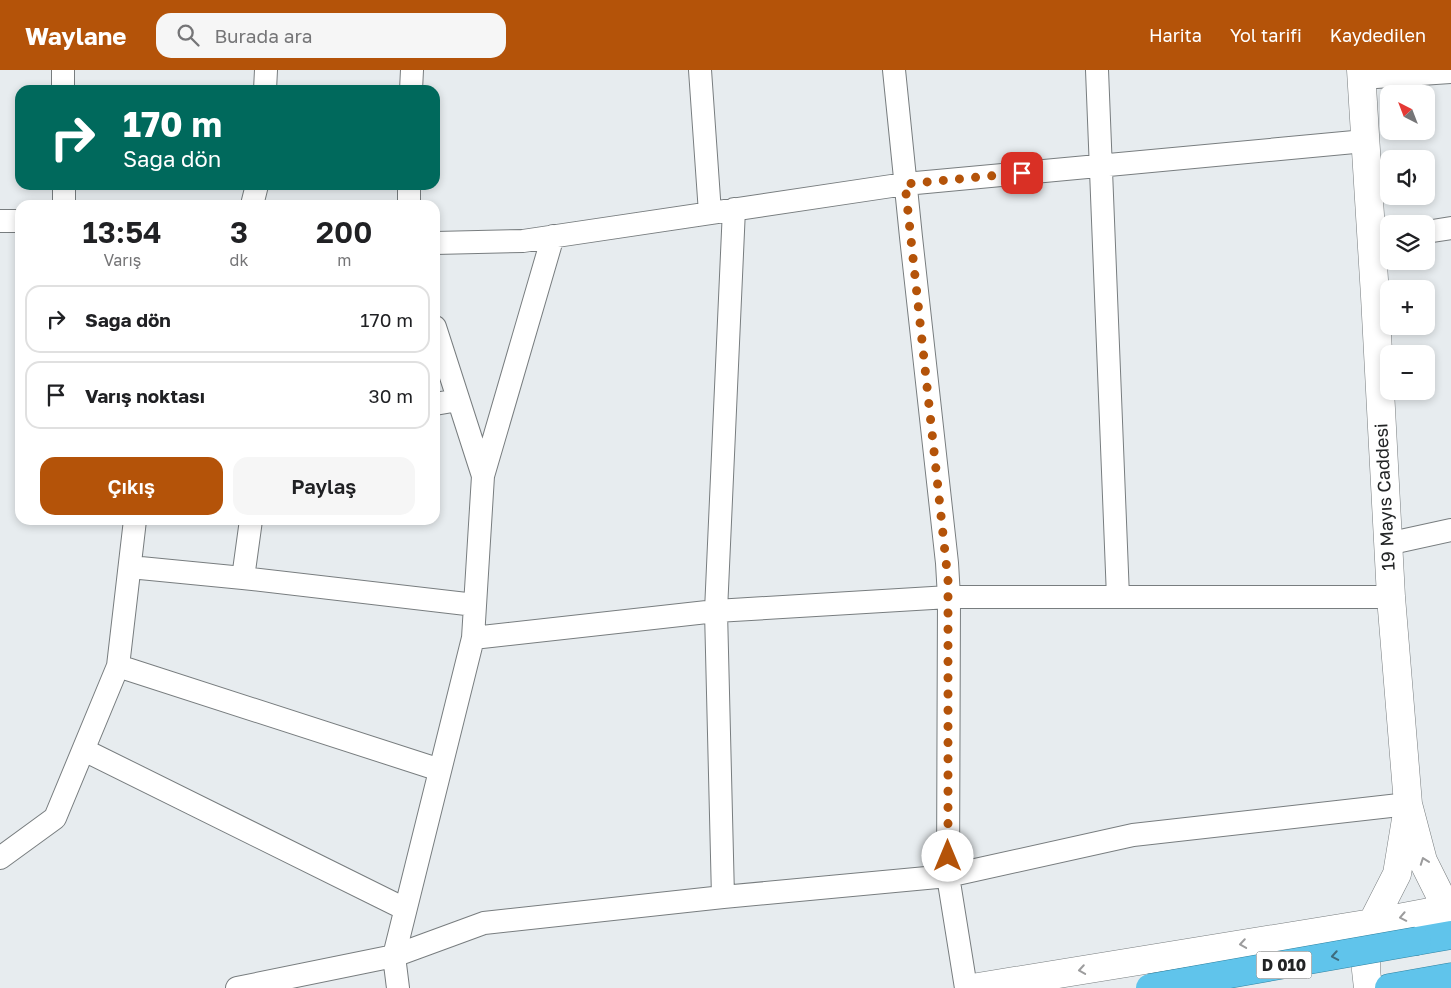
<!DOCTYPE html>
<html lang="tr">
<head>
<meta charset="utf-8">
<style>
  :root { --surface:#fff; --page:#f6f6f6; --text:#202124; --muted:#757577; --line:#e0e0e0; --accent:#b45309 }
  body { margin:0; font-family:"Golos Text",sans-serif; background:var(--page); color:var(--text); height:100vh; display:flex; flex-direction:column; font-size:19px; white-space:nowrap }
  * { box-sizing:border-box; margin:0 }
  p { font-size:16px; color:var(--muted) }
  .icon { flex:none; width:28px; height:28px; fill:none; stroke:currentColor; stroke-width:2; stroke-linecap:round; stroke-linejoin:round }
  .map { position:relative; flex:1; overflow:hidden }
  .details { position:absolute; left:15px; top:130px; width:425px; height:325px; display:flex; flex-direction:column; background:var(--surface); border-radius:15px; box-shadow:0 2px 8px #0003 }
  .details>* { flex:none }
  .top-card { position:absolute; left:15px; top:15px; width:425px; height:105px; border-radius:15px; box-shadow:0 2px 8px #0003; background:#00695c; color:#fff; overflow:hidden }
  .needle { width:32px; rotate:318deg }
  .tools { position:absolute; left:1380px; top:15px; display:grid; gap:10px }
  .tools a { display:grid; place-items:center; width:55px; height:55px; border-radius:10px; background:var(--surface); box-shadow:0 2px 8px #0003; font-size:25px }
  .pin { position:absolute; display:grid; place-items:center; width:42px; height:42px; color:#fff; margin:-21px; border-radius:10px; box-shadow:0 2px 8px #0006 }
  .me { position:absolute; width:55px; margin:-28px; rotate:0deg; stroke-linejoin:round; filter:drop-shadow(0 0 4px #0008) }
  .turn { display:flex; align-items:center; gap:18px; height:105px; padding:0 25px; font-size:22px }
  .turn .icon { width:65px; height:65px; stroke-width:2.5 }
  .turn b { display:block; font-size:35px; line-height:42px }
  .eta { display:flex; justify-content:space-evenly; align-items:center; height:85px; text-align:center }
  .eta b { font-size:30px; font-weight:600; line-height:35px }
  .button { display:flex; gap:10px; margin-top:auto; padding:10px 25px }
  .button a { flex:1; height:58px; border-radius:15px; background:var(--accent); color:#fff; font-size:20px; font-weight:600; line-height:58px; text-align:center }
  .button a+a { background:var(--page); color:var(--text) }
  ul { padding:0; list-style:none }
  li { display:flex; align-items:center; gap:15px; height:68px; margin:0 10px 8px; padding:0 15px; border:2px solid var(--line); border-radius:15px }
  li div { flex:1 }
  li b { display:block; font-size:19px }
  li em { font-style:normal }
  header { display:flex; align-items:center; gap:30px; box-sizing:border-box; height:70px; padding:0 25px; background:var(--accent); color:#fff }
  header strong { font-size:24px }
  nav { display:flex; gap:28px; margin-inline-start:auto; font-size:18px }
  .search { width:350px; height:45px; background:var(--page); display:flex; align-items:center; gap:12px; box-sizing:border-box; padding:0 18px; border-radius:15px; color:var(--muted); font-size:19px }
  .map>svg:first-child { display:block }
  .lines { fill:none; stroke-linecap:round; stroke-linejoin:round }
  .minor-casing { stroke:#787d7f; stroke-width:24 }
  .tertiary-casing { stroke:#787d7f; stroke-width:29 }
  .trunk-casing { stroke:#3083a2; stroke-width:29 }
  .minor { stroke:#fff; stroke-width:22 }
  .tertiary { stroke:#fff; stroke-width:28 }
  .trunk { stroke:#60c4eb; stroke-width:28 }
  .trunk-bridge-casing { stroke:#3083a2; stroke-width:29; stroke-linecap:butt }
  .trunk-bridge { stroke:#60c4eb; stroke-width:28 }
  .oneway { stroke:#9c9c9d }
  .oneway2 { stroke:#3e6c7e }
  .route { stroke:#b45309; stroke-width:9; stroke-dasharray:0 16.2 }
  .labels { text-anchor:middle; stroke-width:5; stroke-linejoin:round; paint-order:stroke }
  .shield { fill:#fff; stroke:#646666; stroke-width:1 }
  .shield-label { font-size:16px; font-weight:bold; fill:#222425 }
  .street-label { font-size:18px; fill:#222425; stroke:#fff }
</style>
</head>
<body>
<header>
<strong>Waylane</strong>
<div class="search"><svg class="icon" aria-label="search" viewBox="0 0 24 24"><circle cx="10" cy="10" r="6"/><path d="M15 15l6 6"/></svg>Burada ara</div>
<nav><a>Harita</a><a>Yol tarifi</a><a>Kaydedilen</a></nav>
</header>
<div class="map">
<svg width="1451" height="918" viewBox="0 0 1451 918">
  <rect width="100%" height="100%" fill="#e7ecef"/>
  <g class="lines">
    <!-- minor casing -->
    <g class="minor-casing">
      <path id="minor" d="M63 0V20
        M700 0 710 143
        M894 0 911 167 947 493 949 527 948 806 966 918
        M1097 0 1118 527
        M1361 8 1451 2
        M265 20 266 0
        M411 20 412 0
        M64 115V135
        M252 135 257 115
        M409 135V115
        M0 151H20
        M1426 162 1451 158
        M435 173 523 171 905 114 1365 71
        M435 257 483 406
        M435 334 458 330
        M1387 474 1451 460
        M130 497 243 508 475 535
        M243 508 251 450
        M473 568 716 541 949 527H1391
        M118 596 440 700
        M84 680 405 839
        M0 788 55 748 118 596 135 450
        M723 827 716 541 734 139
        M237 918 394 886 484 853 723 827 948 806 1133 765 1408 734
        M398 918 394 886 473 568 483 406 553 166"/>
    </g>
    <!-- tertiary casing -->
    <g class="tertiary-casing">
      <path id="tertiary" d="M1361 0 1375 226 1391 527 1408 734 1423 791 1447 839 1451 851
        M972 918 1372 853 1451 838
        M1368 918 1366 900 1367 872 1372 853 1397 804 1407 743"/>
    </g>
    <!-- trunk casing -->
    <g class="trunk-casing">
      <path id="trunk" d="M1417 871 1451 865
        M1389 918 1451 907"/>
    </g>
    <!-- minor -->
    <use href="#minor" class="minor"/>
    <!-- tertiary -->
    <use href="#tertiary" class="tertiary"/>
    <!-- trunk -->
    <use href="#trunk" class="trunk"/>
    <!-- trunk-bridge casing -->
    <g class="trunk-bridge-casing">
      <path id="trunk-bridge" d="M1150 918 1417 871"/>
    </g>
    <!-- trunk-bridge -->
    <use href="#trunk-bridge" class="trunk-bridge"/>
  </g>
  <!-- one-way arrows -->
  <defs><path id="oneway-chevron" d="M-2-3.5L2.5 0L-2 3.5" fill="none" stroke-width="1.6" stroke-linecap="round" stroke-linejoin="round" transform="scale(1.25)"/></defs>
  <g class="oneway">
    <use href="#oneway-chevron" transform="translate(1424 791) rotate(-110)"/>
    <use href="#oneway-chevron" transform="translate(1403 847) rotate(169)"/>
    <use href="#oneway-chevron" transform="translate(1243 874) rotate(171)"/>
    <use href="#oneway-chevron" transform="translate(1082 900) rotate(171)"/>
  </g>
  <use class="oneway2" href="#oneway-chevron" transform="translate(1335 886) rotate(170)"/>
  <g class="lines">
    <!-- route -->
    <path class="route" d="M948 786V510L905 114 1022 103"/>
  </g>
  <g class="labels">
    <!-- shield labels -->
    <rect class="shield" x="1256.5" y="881.5" width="55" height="27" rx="4"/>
    <g class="shield-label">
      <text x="1284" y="901">D 010</text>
    </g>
    <!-- street labels -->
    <g class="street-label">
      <text transform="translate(1385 427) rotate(-93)" y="6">19 Mayıs Caddesi</text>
    </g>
  </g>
</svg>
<div class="tools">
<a><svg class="needle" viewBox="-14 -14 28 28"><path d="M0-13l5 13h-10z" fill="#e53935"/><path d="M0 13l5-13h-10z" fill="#757577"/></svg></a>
<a><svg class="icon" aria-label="sound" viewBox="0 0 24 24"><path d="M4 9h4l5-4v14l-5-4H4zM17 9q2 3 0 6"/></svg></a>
<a><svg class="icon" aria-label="layers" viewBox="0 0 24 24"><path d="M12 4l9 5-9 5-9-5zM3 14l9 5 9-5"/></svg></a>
<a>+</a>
<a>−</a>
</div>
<div class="pin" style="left:1022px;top:103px;background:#d93025"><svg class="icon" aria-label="arrive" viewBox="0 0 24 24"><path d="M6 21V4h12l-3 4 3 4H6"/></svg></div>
<svg class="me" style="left:948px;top:786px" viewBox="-20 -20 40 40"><circle r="19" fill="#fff"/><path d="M0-13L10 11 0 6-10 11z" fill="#b45309"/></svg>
<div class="top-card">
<div class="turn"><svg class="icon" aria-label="right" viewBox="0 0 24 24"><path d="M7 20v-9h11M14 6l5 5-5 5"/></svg><div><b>170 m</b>Sağa dön</div></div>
</div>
<section class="details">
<div class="eta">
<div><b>13:54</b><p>Varış</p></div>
<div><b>3</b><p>dk</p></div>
<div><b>200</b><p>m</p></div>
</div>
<ul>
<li><svg class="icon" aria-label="right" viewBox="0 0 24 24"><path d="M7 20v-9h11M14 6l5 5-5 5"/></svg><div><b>Sağa dön</b></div><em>170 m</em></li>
<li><svg class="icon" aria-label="arrive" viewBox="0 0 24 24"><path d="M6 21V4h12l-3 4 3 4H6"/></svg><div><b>Varış noktası</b></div><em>30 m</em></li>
</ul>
<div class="button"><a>Çıkış</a><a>Paylaş</a></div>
</section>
</div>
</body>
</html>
